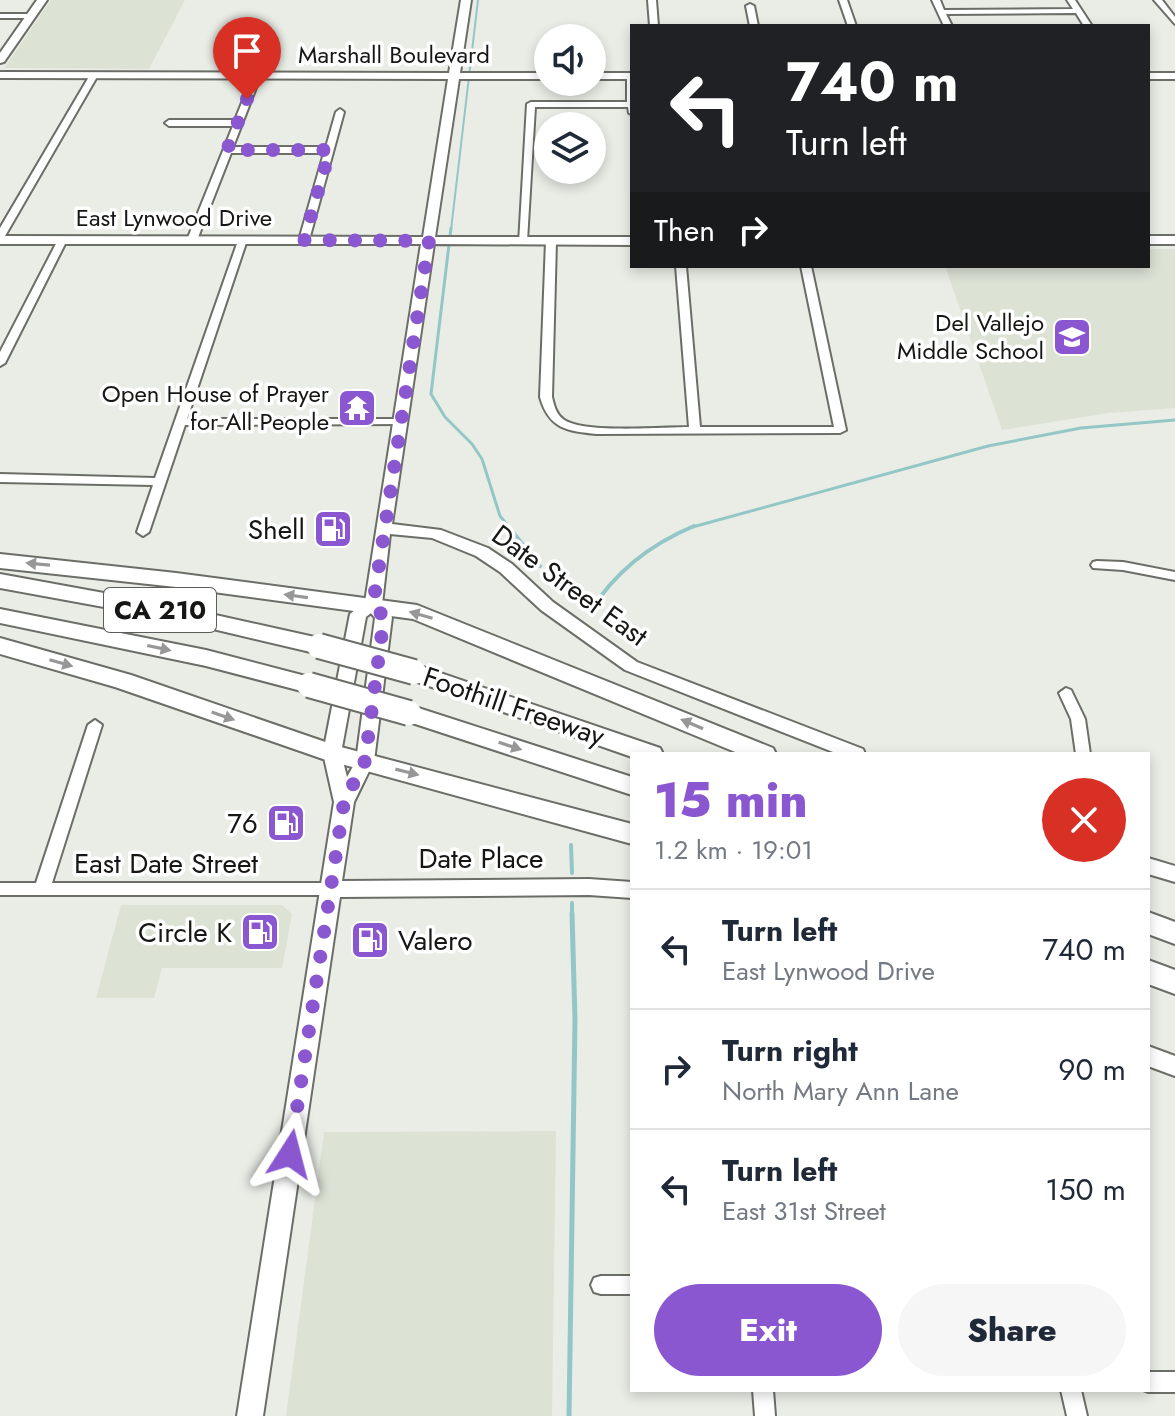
<!DOCTYPE html>
<html lang="en">
<head>
<meta charset="utf-8">
<style>
  :root { --surface:#fff; --page:#f6f6f7; --text:#1f2937; --muted:#747a83; --line:#e0e1e3; --accent:#8a57d0 }
  body { margin:0; font-family:Jost,sans-serif; background:var(--page); color:var(--text); height:100vh; display:flex; flex-direction:column; font-size:30px; white-space:nowrap }
  * { box-sizing:border-box; margin:0 }
  p { font-size:26px; color:var(--muted) }
  .icon { flex:none; width:44px; height:44px; fill:none; stroke:currentColor; stroke-width:2; stroke-linecap:round; stroke-linejoin:round }
  .map { position:relative; flex:1; overflow:hidden }
  .panel { position:absolute; left:630px; top:752px; width:520px; height:640px; display:flex; flex-direction:column; background:var(--surface); border-radius:0px; box-shadow:0 4px 12px #0003 }
  .panel>* { flex:none }
  .top-card { position:absolute; left:630px; top:24px; width:520px; height:244px; border-radius:0px; box-shadow:0 4px 12px #0003; background:#202124; color:#fff; overflow:hidden }
  .buttons { position:absolute; left:534px; top:24px; display:grid; gap:16px }
  .buttons a { display:grid; place-items:center; width:72px; height:72px; border-radius:50%; background:var(--surface); box-shadow:0 4px 12px #0003; font-size:40px }
  .pin { position:absolute; display:grid; place-items:center; width:68px; height:68px; color:#fff; margin:-82px -34px; border-radius:50% 50% 50% 0; rotate:-45deg; box-shadow:0 0 8px #0007 }
  .pin .icon { rotate:45deg }
  .me { position:absolute; width:88px; margin:-44px; rotate:9deg; stroke-linejoin:round; filter:drop-shadow(0 0 6px #0008) }
  .turn { display:flex; align-items:center; gap:28px; height:168px; padding:0 24px; font-size:36px }
  .turn .icon { width:104px; height:104px; stroke-width:2.5 }
  .turn b { display:block; font-size:56px; line-height:68px }
  .then { display:flex; align-items:center; height:76px; padding:0 24px; background:#0003; gap:16px; font-size:30px }
  .round { display:grid; place-items:center; flex:none; width:84px; height:84px; border-radius:42px; background:var(--page) }
  .summary { display:flex; align-items:center; justify-content:space-between; height:136px; padding:0 24px }
  h1 { font-size:48px; font-weight:800; line-height:60px; color:var(--accent) }
  .primary-button { display:flex; gap:16px; margin-top:auto; padding:16px 24px }
  .primary-button a { flex:1; height:92px; border-radius:48px; background:var(--accent); color:#fff; font-size:32px; font-weight:800; line-height:92px; text-align:center }
  .primary-button a+a { background:var(--page); color:var(--text) }
  ul { padding:0; list-style:none }
  li { display:flex; align-items:center; gap:24px; height:120px; padding:0 24px; border-top:2px solid var(--line) }
  li div { flex:1 }
  li b { display:block; font-size:30px }
  li em { font-style:normal }
  .map>svg:first-child { display:block }
  .built { fill:#dce3d5 }
  .lines { fill:none; stroke-linecap:round; stroke-linejoin:round }
  .stream-far3 { stroke:#93c6c7; stroke-width:2 }
  .stream-far2 { stroke:#93c6c7; stroke-width:3 }
  .stream-far1 { stroke:#93c6c7; stroke-width:4 }
  .stream { stroke:#93c6c7; stroke-width:5 }
  .street-casing { stroke:#6b6e67; stroke-width:4 }
  .secondary-casing { stroke:#6b6e67; stroke-width:4 }
  .highway-casing { stroke:#6b6e67; stroke-width:4 }
  .street { fill:#fff; fill-rule:evenodd }
  .secondary { fill:#fff; fill-rule:evenodd }
  .highway { fill:#fff; fill-rule:evenodd }
  .highway-bridge-casing { stroke:#6b6e67; stroke-width:28; stroke-linecap:butt }
  .highway-bridge { stroke:#fff; stroke-width:24 }
  .oneway { fill:#969796 }
  .route { stroke:#8a57d0; stroke-width:14; stroke-dasharray:0 25.2 }
  .labels { text-anchor:middle; stroke-width:7; stroke-linejoin:round; paint-order:stroke }
  .far-street-label { font-size:24px; fill:#161715; stroke:#fff }
  .far-poi-label { font-size:24px; fill:#161715; stroke:#fff; text-anchor:end }
  .shield { fill:#fff; stroke:#5c5d5b; stroke-width:2 }
  .shield-label { font-size:26px; font-weight:bold; fill:#161715 }
  .poi-label { font-size:28px; fill:#161715; stroke:#fff; text-anchor:end }
  .street-label { font-size:28px; fill:#161715; stroke:#fff }
</style>
</head>
<body>
<div class="map">
<svg width="1175" height="1416" viewBox="0 0 1175 1416">
  <rect width="100%" height="100%" fill="#eaede6"/>
  <!-- built -->
  <path class="built" d="M51 0H185L149 69 4 68Z
    M1148 249H1175V408L1109 413 1002 430 945 266H1148Z
    M121 905H282L292 914 282 968H162L154 998H96Z
    M556 1131 552 1416H286L324 1132Z"/>
  <g class="lines">
    <!-- stream-far3 -->
    <path class="stream-far3" d="M451 230 478 0"/>
    <!-- stream-far2 -->
    <path class="stream-far2" d="M451 228 431 394 445 417 472 444 482 459 500 516 510 528
      M689 528 988 446 1081 428 1175 420"/>
    <!-- stream-far1 -->
    <path class="stream-far1" d="M508 526 540 566
      M589 613C615 572 649 545 694 526
      M571 845 572 873
      M572 903V915"/>
    <!-- stream -->
    <path class="stream" d="M569 1416 575 1020 572 913"/>
    <!-- street casing -->
    <g class="street-casing">
      <path id="street" d="M648 0H656L658 26H650Z
        M839 0H847L856 26H848Z
        M932 0H940L944 10 1073 9 1067 0H1075L1092 26H1084L1076 13 946 14 952 26H944Z
        M1154 0H1162L1175 17V24Z
        M750 4 754 6 758 26H750L746 6Z
        M0 14H31L35 16 31 18H0Z
        M94 73 98 75 5 236 0 239V228L90 75Z
        M257 73 261 75 233 147H326L336 112 340 109 344 112 309 240 304 243 299 240 324 153H231L197 240 189 242 187 240 233 126H169L165 123 169 120H235L253 75Z
        M627 74H632V114L629 113 628 107H535L527 241 519 243 527 104 531 102H627Z
        M59 238 67 240 5 363 0 366V352Z
        M239 238 247 240 187 419H401L407 422 405 424 185 425 149 532 143 536 137 532 153 485 0 482V474L155 478Z
        M551 238 556 241 552 397C554 405 556 414 563 419 582 434 663 427 689 427L676 266H686L700 427H834L801 266H811L846 430 840 433 597 434C567 431 549 429 540 397L546 241Z
        M1097 561 1123 562 1175 572V580L1123 570 1093 568 1091 565 1093 562Z
        M1066 688 1071 690 1085 719 1090 754H1076L1071 719 1059 693Z
        M95 720 102 725 52 883H331L337 885 339 889 337 893 331 895H0V883H36L88 725Z
        M601 1276H632V1294H601L594 1292 591 1285 594 1278Z
        M1148 1372H1175V1392H1148L1143 1390H1148Z
        M753 1390H773L775 1416H755Z
        M1061 1390H1081L1087 1416H1067Z"/>
    </g>
    <!-- secondary casing -->
    <g class="secondary-casing">
      <path id="secondary" d="M37 0H47L4 62 0 63V53Z
        M461 0H471L460 73H548V79H459L435 237H632V245L434 244 392 524 441 530 488 548 512 564 553 602 637 662 863 749 865 754H838L625 670 541 610 500 572 476 556 432 538 390 534 382 604 392 617 374 761 354 802 342 881 589 879 632 882V898L589 895 340 897 263 1416H237L334 802 323 753 350 614 365 602 421 244H0V236L423 237 448 79 0 78V72L449 73ZM371 613 375 618 356 761 347 777 341 753 366 617Z
        M592 73H632V79H592Z
        M1148 73H1175V79H1148Z
        M1148 236H1175V244H1148Z
        M1148 858 1175 866V882L1148 874Z
        M1148 1046 1175 1056V1076L1148 1066Z"/>
    </g>
    <!-- highway casing -->
    <g class="highway-casing">
      <path id="highway" d="M0 554 176 573 417 605 773 748 776 754H740L413 619 176 587 0 568Z
        M0 574 175 606 319 638 327 641 330 646 327 651 319 654 175 620 0 588Z
        M0 609 206 650 317 679 321 685 317 691 309 693 206 666 0 623Z
        M0 638 131 675 337 746 632 824V844L323 759 115 687 0 654Z
        M414 664 660 748 663 754H632V757L406 678 402 672 406 666Z
        M409 705 632 777V795L400 719 397 713 400 707Z
        M1148 912 1175 922V944L1148 934Z
        M1148 960 1175 970V994L1148 984Z"/>
    </g>
    <!-- street -->
    <use href="#street" class="street"/>
    <!-- secondary -->
    <use href="#secondary" class="secondary"/>
    <!-- highway -->
    <use href="#highway" class="highway"/>
    <!-- highway-bridge casing -->
    <g class="highway-bridge-casing">
      <path id="highway-bridge" d="M319 646 414 672
        M309 685 409 713"/>
    </g>
    <!-- highway-bridge -->
    <use href="#highway-bridge" class="highway-bridge"/>
  </g>
  <!-- one-way arrows -->
  <defs><path id="oneway-solid" d="M-6-.8H1V-3.2L6.5 0L1 3.2V.8H-6Z" transform="scale(2)"/></defs>
  <g class="oneway">
    <use href="#oneway-solid" transform="translate(38 564) rotate(-175)"/>
    <use href="#oneway-solid" transform="translate(296 596) rotate(-172)"/>
    <use href="#oneway-solid" transform="translate(421 615) rotate(-164)"/>
    <use href="#oneway-solid" transform="translate(159 648) rotate(12)"/>
    <use href="#oneway-solid" transform="translate(61 663) rotate(16)"/>
    <use href="#oneway-solid" transform="translate(223 716) rotate(19)"/>
    <use href="#oneway-solid" transform="translate(692 724) rotate(-157)"/>
    <use href="#oneway-solid" transform="translate(510 746) rotate(18)"/>
    <use href="#oneway-solid" transform="translate(407 772) rotate(14)"/>
  </g>
  <g class="lines">
    <!-- route -->
    <path class="route" d="M247 99 227 150H330L304 240 429 241 373 605 384 617 365 761 344 802 290 1154"/>
  </g>
  <!-- icons -->
  <defs>
    <g id="school-square" transform="scale(2)"><rect x="-9" y="-9" width="18" height="18" rx="4" fill="#8a57d0" stroke="#fff"/><path d="M0-5L7-2L0 1L-7-2ZM-4 1L0 2.5L4 1V4Q0 6-4 4Z" fill="#fff"/></g>
    <g id="temple-square" transform="scale(2)"><rect x="-9" y="-9" width="18" height="18" rx="4" fill="#8a57d0" stroke="#fff"/><path d="M0-6L5-2H3V0L6.5 2.5H4V6H1.5V3h-3V6H-4V2.5H-6.5L-3 0V-2H-5Z" fill="#fff"/></g>
    <g id="fuel-square" transform="scale(2)"><rect x="-9" y="-9" width="18" height="18" rx="4" fill="#8a57d0" stroke="#fff"/><path d="M-5.5-6h7V0h2V4h1.3V-2.5L3-4.5l.8-.8L6-3V5H2.5V1h-1V6h-7ZM-4.2-4.7v3.2H.2V-4.7Z" fill="#fff"/></g>
  </defs>
  <g fill-rule="evenodd">
    <use href="#school-square" x="1072" y="337"/>
    <use href="#temple-square" x="357" y="408"/>
    <use href="#fuel-square" x="333" y="529"/>
    <use href="#fuel-square" x="286" y="823"/>
    <use href="#fuel-square" x="260" y="932"/>
    <use href="#fuel-square" x="370" y="940"/>
  </g>
  <g class="labels">
    <!-- far-street labels -->
    <g class="far-street-label">
      <text x="394" y="63">Marshall Boulevard</text>
      <text x="174" y="226">East Lynwood Drive</text>
    </g>
    <!-- far-poi labels -->
    <g class="far-poi-label">
      <text x="1044" y="331">Del Vallejo<tspan x="1044" dy="28">Middle School</tspan></text>
      <text x="329" y="402">Open House of Prayer<tspan x="329" dy="28">for All People</tspan></text>
    </g>
    <!-- shield labels -->
    <rect class="shield" x="104" y="588" width="112" height="44" rx="6"/>
    <g class="shield-label">
      <text x="160" y="619">CA 210</text>
    </g>
    <!-- poi labels -->
    <g class="poi-label">
      <text x="305" y="539">Shell</text>
      <text x="258" y="833">76</text>
      <text x="232" y="942">Circle K</text>
      <text x="398" y="950" text-anchor="start">Valero</text>
    </g>
    <!-- street labels -->
    <g class="street-label">
      <text transform="translate(570 585) rotate(36)" y="10">Date Street East</text>
      <text transform="translate(514 706) rotate(19)" y="10">Foothill Freeway</text>
      <text x="481" y="868">Date Place</text>
      <text x="166" y="873">East Date Street</text>
    </g>
  </g>
</svg>
<div class="buttons">
<a><svg class="icon" aria-label="sound" viewBox="0 0 24 24"><path d="M4 9h4l5-4v14l-5-4H4zM17 9q2 3 0 6"/></svg></a>
<a><svg class="icon" aria-label="layers" viewBox="0 0 24 24"><path d="M12 4l9 5-9 5-9-5zM3 14l9 5 9-5"/></svg></a>
</div>
<div class="pin" style="left:247px;top:99px;background:#d93025"><svg class="icon" aria-label="arrive" viewBox="0 0 24 24"><path d="M6 21V4h12l-3 4 3 4H6"/></svg></div>
<svg class="me" style="left:290px;top:1154px" viewBox="-20 -20 40 40"><path d="M0-17L14 15 0 8-14 15z" fill="#8a57d0" stroke="#fff" stroke-width="4"/></svg>
<div class="top-card">
<div class="turn"><svg class="icon" aria-label="left" viewBox="0 0 24 24"><path d="M17 20v-9H6M10 6l-5 5 5 5"/></svg><div><b>740 m</b>Turn left</div></div>
<div class="then">Then<svg class="icon" aria-label="right" viewBox="0 0 24 24"><path d="M7 20v-9h11M14 6l5 5-5 5"/></svg></div>
</div>
<section class="panel">
<div class="summary"><div><h1>15 min</h1><p>1.2 km · 19:01</p></div><a class="round" style="background:#d93025;color:#fff"><svg class="icon" aria-label="close" viewBox="0 0 24 24"><path d="M6 6l12 12M18 6L6 18"/></svg></a></div>
<ul>
<li><svg class="icon" aria-label="left" viewBox="0 0 24 24"><path d="M17 20v-9H6M10 6l-5 5 5 5"/></svg><div><b>Turn left</b><p>East Lynwood Drive</p></div><em>740 m</em></li>
<li><svg class="icon" aria-label="right" viewBox="0 0 24 24"><path d="M7 20v-9h11M14 6l5 5-5 5"/></svg><div><b>Turn right</b><p>North Mary Ann Lane</p></div><em>90 m</em></li>
<li><svg class="icon" aria-label="left" viewBox="0 0 24 24"><path d="M17 20v-9H6M10 6l-5 5 5 5"/></svg><div><b>Turn left</b><p>East 31st Street</p></div><em>150 m</em></li>
</ul>
<div class="primary-button"><a>Exit</a><a>Share</a></div>
</section>
</div>
</body>
</html>
